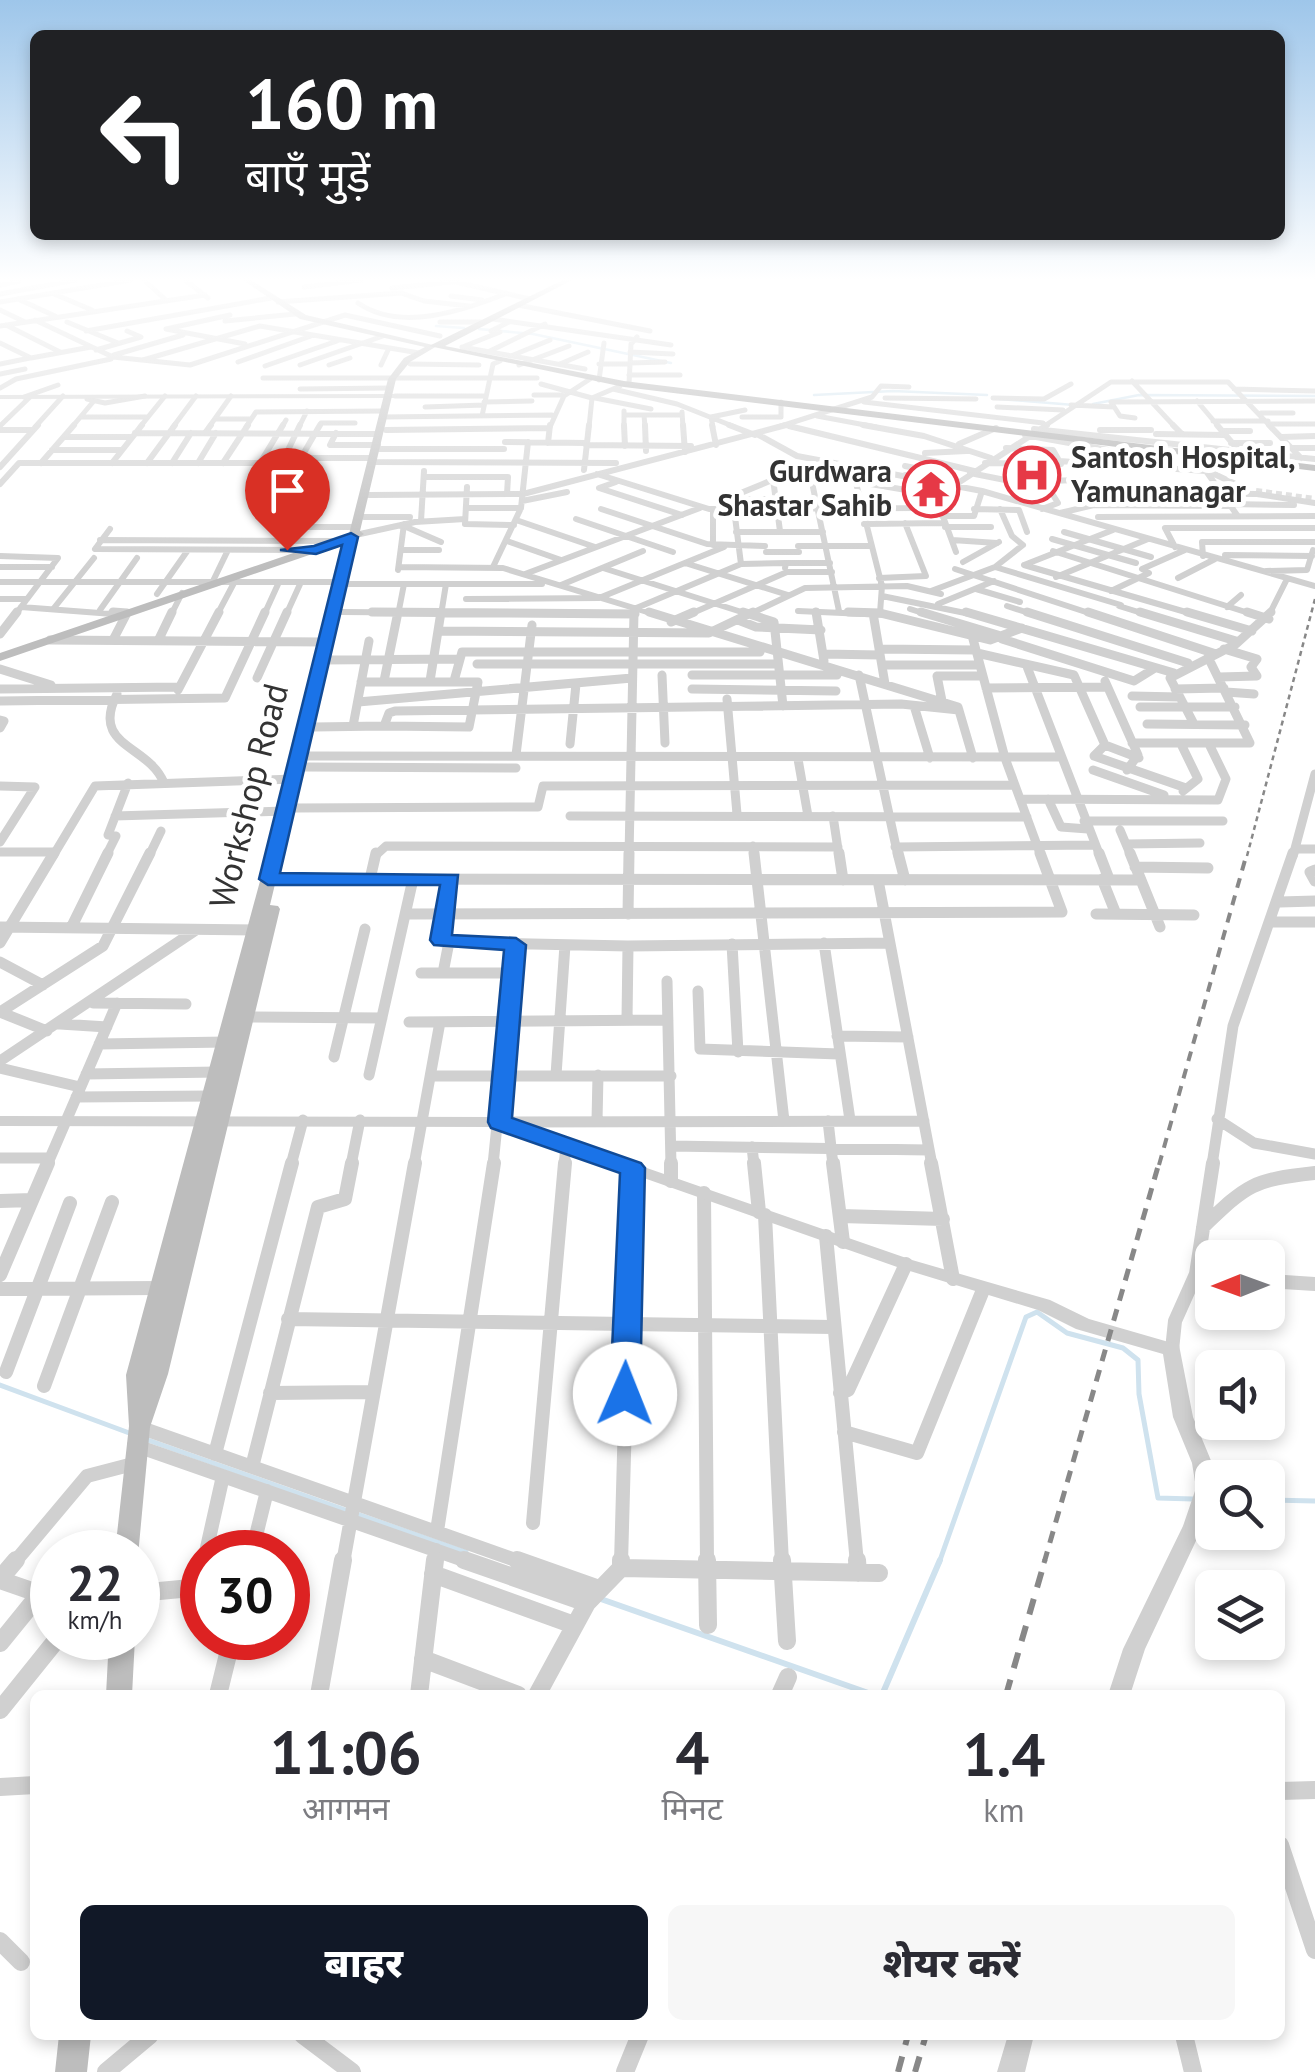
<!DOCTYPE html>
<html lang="hi">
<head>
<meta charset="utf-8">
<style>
  :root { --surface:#fff; --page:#f7f7f7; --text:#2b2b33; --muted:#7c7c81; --accent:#111827 }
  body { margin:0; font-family:"PT Sans","Noto Sans Devanagari",sans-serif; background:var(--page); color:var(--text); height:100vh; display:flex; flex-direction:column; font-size:38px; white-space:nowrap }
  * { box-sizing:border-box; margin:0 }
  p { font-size:32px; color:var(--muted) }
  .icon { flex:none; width:55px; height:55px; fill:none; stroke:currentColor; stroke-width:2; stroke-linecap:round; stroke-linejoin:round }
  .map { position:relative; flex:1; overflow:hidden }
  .panel { position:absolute; left:30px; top:1690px; width:1255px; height:350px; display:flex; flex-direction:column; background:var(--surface); border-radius:15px; box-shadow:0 5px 15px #0003 }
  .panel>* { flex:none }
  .banner { position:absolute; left:30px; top:30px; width:1255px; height:210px; border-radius:15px; box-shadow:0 5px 15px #0003; background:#202124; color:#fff; overflow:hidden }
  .needle { width:65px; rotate:269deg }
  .fabs { position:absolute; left:1195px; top:1240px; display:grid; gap:20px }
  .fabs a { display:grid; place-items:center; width:90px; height:90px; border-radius:15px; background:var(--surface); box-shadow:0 5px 15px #0003; font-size:50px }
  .speed { position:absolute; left:30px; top:1530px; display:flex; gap:20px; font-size:50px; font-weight:700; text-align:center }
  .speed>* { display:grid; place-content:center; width:130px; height:130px; border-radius:50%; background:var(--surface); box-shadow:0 5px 15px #0003; line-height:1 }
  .speed small { font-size:25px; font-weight:400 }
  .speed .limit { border:15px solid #d22; background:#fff; color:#111 }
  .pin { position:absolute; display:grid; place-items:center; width:85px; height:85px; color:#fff; margin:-102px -42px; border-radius:50% 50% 50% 0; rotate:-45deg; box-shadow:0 0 10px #0007 }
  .pin .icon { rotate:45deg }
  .me { position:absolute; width:110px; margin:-55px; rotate:1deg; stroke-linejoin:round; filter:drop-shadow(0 0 8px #0008) }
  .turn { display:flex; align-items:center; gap:35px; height:210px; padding:0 50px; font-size:45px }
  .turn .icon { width:130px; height:130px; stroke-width:2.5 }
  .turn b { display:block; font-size:70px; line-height:85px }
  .eta { display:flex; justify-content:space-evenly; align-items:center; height:170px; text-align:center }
  .eta b { font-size:60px; font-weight:800; line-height:70px }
  .primary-button { display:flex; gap:20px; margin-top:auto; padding:20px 50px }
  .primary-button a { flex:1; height:115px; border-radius:15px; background:var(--accent); color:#fff; font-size:40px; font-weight:800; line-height:115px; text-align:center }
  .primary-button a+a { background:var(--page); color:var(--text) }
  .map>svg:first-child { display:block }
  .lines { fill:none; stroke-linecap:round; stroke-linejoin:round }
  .stream-far2 { stroke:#cfe2ee; stroke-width:2.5 }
  .stream-far1 { stroke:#cfe2ee; stroke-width:5 }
  .stream { stroke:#cfe2ee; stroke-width:6 }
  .minor-tunnel { stroke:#d6d6d6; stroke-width:6; stroke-dasharray:6 4; stroke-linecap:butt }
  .minor-far5 { stroke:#d0d0d0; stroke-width:5 }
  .minor-far4 { stroke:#d0d0d0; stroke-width:6 }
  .minor-far3 { stroke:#d0d0d0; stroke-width:9 }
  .minor-far2 { stroke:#d0d0d0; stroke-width:11 }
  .minor-far1 { stroke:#d0d0d0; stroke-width:14 }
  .minor { stroke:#d0d0d0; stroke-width:18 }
  .tertiary { fill:#d0d0d0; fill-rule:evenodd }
  .secondary { fill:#bdbdbd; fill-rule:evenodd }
  .primary { fill:#ababab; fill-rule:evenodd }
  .rail-far3 { stroke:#888; stroke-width:2.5; stroke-dasharray:5 4; stroke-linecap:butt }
  .rail-far2 { stroke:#888; stroke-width:4; stroke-dasharray:10 8; stroke-linecap:butt }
  .rail-far1 { stroke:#888; stroke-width:5; stroke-dasharray:12 9; stroke-linecap:butt }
  .rail { stroke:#888; stroke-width:6; stroke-dasharray:16 12; stroke-linecap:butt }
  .route { fill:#1a73e8; stroke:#114b97; stroke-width:2.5 }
  .labels { text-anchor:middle; stroke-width:10; stroke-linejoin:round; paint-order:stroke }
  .far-poi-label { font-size:30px; font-weight:bold; fill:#333; stroke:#fff; text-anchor:start }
  .street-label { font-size:35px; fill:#333; stroke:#fff }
</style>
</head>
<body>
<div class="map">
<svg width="1315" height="2072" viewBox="0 0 1315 2072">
  <rect width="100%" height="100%" fill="#fff"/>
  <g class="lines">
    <!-- stream-far2 -->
    <path class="stream-far2" d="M436 326 464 328
      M479 329 533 334 671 363
      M814 395 893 391 987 395
      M999 399 1074 405
      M1093 404 1139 395 1315 396"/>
    <!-- stream-far1 -->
    <path class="stream-far1" d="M0 1385 132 1434
      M145 1439 348 1511
      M1268 1500 1315 1501
      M357 1514 466 1552
      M939 1563 1026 1317 1037 1312 1067 1333 1123 1348 1138 1360 1139 1394 1158 1498 1193 1499"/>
    <!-- stream -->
    <path class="stream" d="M598 1598 874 1695
      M882 1695 940 1560"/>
    <!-- minor-tunnel -->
    <path class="minor-tunnel" d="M1256 491 1315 499"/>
    <!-- minor-far5 -->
    <path class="minor-far5" d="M144 280 167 301
      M185 280 208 298
      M447 280 530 299
      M0 285 20 281
      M304 287 362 280
      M392 288 452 282
      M0 294 76 280
      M54 294 92 310
      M451 296 482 300
      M18 299 55 316
      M0 302 131 280
      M278 302 401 293 424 301 469 306
      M358 303C400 332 462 311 505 294
      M518 305 650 331
      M0 310 25 322
      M230 315 166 329 245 344
      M493 319 671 345
      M35 320 113 357 190 365 345 315 440 336
      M225 321 295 314
      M67 322 118 343
      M440 322H481
      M6 325 60 352
      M0 326 205 295
      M86 331 271 298
      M0 343 31 358 91 347
      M465 346 500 332 491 331 509 322
      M462 347 585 369
      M96 350 141 337 127 331
      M490 351 545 324
      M630 352 673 354
      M114 355 183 335
      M511 356 550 340
      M143 360 260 326 419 353
      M238 362 311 336
      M630 363 665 362
      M0 364 30 358
      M410 364 479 365
      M560 364 588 352
      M599 364H630
      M300 365 383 336
      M329 365 350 358
      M381 365 389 348
      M519 365 569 346
      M265 366 337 341
      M0 374 25 369
      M629 375H680
      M263 378H537
      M599 380 604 343
      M1132 381 1175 427
      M541 384 592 398
      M629 384 631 344 637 337
      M0 388 16 379 111 359
      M300 389 390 388
      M613 389 677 404 735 427
      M1234 389 1315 391
      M534 395H562
      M395 396H485
      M24 397 58 385
      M595 398 651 409
      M885 398 976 399
      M993 398 1044 399 1071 384
      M87 399 105 403 145 396
      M1197 401 1219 427
      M484 402 532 401
      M864 402 1043 423
      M1071 405 1114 407
      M425 407 484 405
      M997 407 1063 410
      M624 411V427
      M682 412 683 427
      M1261 413H1293
      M624 415H681
      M644 415 645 427
      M482 416 493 364 500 361
      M817 416 876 427
      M81 417H148
      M383 417 552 415
      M742 417H781V402
      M1135 418 1120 416 1111 402 1315 401
      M215 419H251
      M1213 421H1268
      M1270 424H1315
      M0 426 30 397
      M789 426 793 427
      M35 427 63 396
      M72 427 93 402
      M140 427 165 396
      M173 427 196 396
      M209 427 231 396
      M246 427 256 412 384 411
      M282 427 286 420
      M299 427 307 411
      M319 427 321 423H355
      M550 427 564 396 590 379
      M589 427 592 398 620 386
      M713 427 711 417 745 410
      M778 427 872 397 881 386 909 387
      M1043 427 1111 382H1228L1271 427"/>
    <!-- minor-far4 -->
    <path class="minor-far4" d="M624 425 625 446
      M645 425 646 451
      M683 425 685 452
      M712 425 716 445
      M729 425 755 435
      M863 425 924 436 991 458
      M1173 425 1182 434
      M1217 425 1240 452
      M1269 425 1301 458
      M789 426 974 471
      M1034 429 1315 459
      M0 430H32
      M386 430 549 428
      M1100 430H1151
      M1222 431H1250
      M135 433 379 434
      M205 433 211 425
      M336 433 330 445H378
      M757 434 797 456 982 491 1315 586
      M1156 434 1225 435
      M1025 435 1108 450 1124 463
      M64 437H132
      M1282 437 1315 436
      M505 442 586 443
      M548 443 550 425
      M1231 443H1270
      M959 444 996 428
      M586 445 691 446
      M289 448 300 425
      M1292 448H1315
      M374 449H504
      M52 450H121
      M925 453 966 451
      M301 458H372
      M1059 461 1206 471 1237 515
      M371 462 616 463
      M41 463 74 425
      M112 463 142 425
      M147 463 175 425
      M172 463 191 433
      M198 463 216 433
      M223 463 248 425
      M260 463 283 425
      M985 463 1061 464 1053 450 1006 448
      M905 466 939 473
      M0 467 38 425
      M584 470 589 425
      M1210 472 1246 489
      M810 473 839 611
      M970 473 1015 482 1079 480
      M597 474 709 509 919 508 905 475
      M425 477H508L507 494
      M773 479 780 531
      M855 479 882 586 880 613
      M616 482 599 488 682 515
      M0 484 19 463H298L320 425
      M467 487 465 524 514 525
      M1145 493 1257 494 1315 503
      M369 495 523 494 786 425
      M731 497 794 471 912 491
      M733 499H775
      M522 501 567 492
      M1228 504 1294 505
      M466 508H521
      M601 509 707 544 765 546
      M734 509 741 564 786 563
      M974 509 1019 510 1027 532
      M1000 509 1012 536 1023 545 995 567 1121 605
      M1042 509 1058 503 1043 479
      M713 510V545
      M1060 513 1094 505 1229 506
      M942 516H974L982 491
      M364 517H410
      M1098 517 1315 516
      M576 519 673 552
      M516 520 595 547
      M421 521 424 471
      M864 524 944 523
      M404 526 441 542
      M288 527H354
      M945 527H991
      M110 529 95 549 315 550
      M736 532H823
      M1064 532 1151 557
      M360 534 415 522 465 519
      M1052 539 1136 563
      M100 540 340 541
      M952 540 997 543
      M507 541 561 560
      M798 546H870
      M1175 547 1165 528H1315
      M403 550H439
      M1053 551 1255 615
      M766 552H799
      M956 552 941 511 955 485 1047 425
      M1225 555 1312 556
      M0 556 58 558 15 615
      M1203 556 1202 542H1314
      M963 562 999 542
      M685 563 788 595
      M1024 565 1196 615
      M1024 565 1113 530
      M0 567H52
      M399 567 503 568 657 615
      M493 567 521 508 528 442
      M603 568 751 615
      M785 568 786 563H830
      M955 569 1095 615
      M398 570 404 524
      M1266 571 1307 570 1313 550
      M525 574 700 508
      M1056 577 1148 539
      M879 578 926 576 905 523
      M1178 578 1215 559
      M213 581 228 550
      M0 582H340
      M348 584H542
      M561 585 643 551
      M976 589 1020 602
      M931 591 995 567
      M1111 591 1149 573 1142 569 1185 550
      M157 594 188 550
      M882 596 975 615
      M0 599H27
      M466 599 599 598 724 547
      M938 604 994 581
      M1007 606 1035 615
      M1119 606 1148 615
      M21 607 126 615
      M1227 607 1241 595
      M54 608 94 558
      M910 609 929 615
      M100 610 137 558
      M798 611 887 615
      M816 611 817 615
      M341 612 635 614
      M171 615 182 593
      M217 615 235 581
      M264 615 279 582
      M286 615 301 582
      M398 615 404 584
      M441 615 446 584
      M634 615V609L741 564
      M688 615 787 572H832
      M748 615 805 588 907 586 941 594
      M1269 615 1286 581"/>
    <!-- minor-far3 -->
    <path class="minor-far3" d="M372 612 635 614
      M649 612 958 707 973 758
      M743 612 774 622 783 706
      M816 612 824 661
      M848 612 880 613 990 640 1022 628
      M921 612 1001 636
      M966 612 1174 673
      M1027 612 1188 663
      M1088 612 1216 654
      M1140 612 1236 641
      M1187 612 1252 631
      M1247 612 1269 619
      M873 613 885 684
      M738 620 756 627 821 630
      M671 622 694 612
      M438 631 709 633 753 612
      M0 634 17 612
      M973 639 1005 758 1041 856
      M1002 639 1134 681 1155 668
      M50 640 325 642
      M113 640 127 613 113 612
      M158 641 172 612
      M879 649 976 650
      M977 653 1074 675 1105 745 1094 756 1186 788
      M823 654 880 655
      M321 660 458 659
      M477 664H775
      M1026 664 1100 856
      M882 665H980
      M0 669 51 685
      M662 675 665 743
      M692 675H837
      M859 675 898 856
      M1219 677 1257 676 1251 667 1257 659 1224 649
      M257 678 287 612
      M384 681 398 612
      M430 681 441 612
      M454 681 462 652H760
      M1105 681 1138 755 1127 770
      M361 682H478L469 727 384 726
      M986 688 1107 687
      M0 689 179 687
      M692 689 836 691
      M1175 689 1224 688
      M178 690 219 612
      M1226 692 1254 694
      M117 694C90 747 148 744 164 783
      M1132 696 1179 697
      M727 699 737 814
      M1 701 225 698 265 612
      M942 701 937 676H983
      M358 702 632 678
      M1140 707H1235
      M915 709 930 758
      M0 720 4 721 0 728
      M1147 724 1245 725
      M1194 724 1170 678 1236 644 1271 612
      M353 726 369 641
      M314 727 384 726 389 713 395 711 901 704 959 710
      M1132 743H1250L1208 657
      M570 744 576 684
      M1181 744 1198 779 1183 791
      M1105 745 1139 758
      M516 755 532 625
      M307 756 1059 757
      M798 759 808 816
      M305 767 516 768
      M1093 770 1164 795
      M0 786 35 787 0 842
      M1020 799 1218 800 1226 779 1209 744
      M1048 799 1061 827 1088 829
      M295 808 538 807 543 786 1015 785
      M115 816 285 811
      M570 816 1027 817
      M833 816 839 856
      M1084 821H1223
      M1120 830 1131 856
      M1126 844 1200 843
      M753 846 754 856
      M895 847 1094 845
      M1296 849H1315
      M0 852H53
      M53 856 95 786 293 779
      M106 856 116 836 108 835 128 783
      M149 856 161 831
      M232 856 255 781
      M375 856 386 846 838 847
      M629 856 634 612
      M1293 856 1315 774"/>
    <!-- minor-far2 -->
    <path class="minor-far2" d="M754 853 784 1121
      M839 853 843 880
      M898 853 905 880
      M1099 853 1109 879
      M1130 853 1160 927
      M231 860 233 853
      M1135 867 1208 868
      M1315 870 1310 872 1315 881
      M268 879 1141 880
      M370 879 376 853
      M1102 879 1116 914
      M451 880 443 942 628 946 889 943
      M878 880 932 1165
      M1280 902 1315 901
      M406 914 1062 912 1040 853
      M628 914 629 853
      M1096 914 1194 915
      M1272 922H1315
      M0 927 258 930
      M71 928 108 853
      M0 943 54 853
      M824 943 850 1120
      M732 944 738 1052
      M0 962 43 985
      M421 973H512
      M443 973 449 942
      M667 981 671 1165
      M698 991 700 1049 839 1054
      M93 1003 186 1004
      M0 1012 103 946 150 853
      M0 1012 47 1031
      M245 1017 382 1018
      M627 1020 628 946
      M409 1022 668 1020
      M60 1024 107 1027
      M837 1036 908 1037
      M99 1044 226 1042
      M334 1057 365 929
      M0 1061 196 930
      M0 1068 80 1087
      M86 1074 218 1072
      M369 1075 413 879
      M556 1075 565 945
      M431 1076H671
      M76 1097 212 1096
      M1217 1119 1254 1143 1315 1154
      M597 1121 598 1075
      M828 1121 833 1165
      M500 1122 924 1121
      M671 1146 929 1150
      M752 1147 754 1165
      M0 1158H50
      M47 1165 117 1003
      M291 1165 303 1120
      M351 1165 360 1120
      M414 1165 440 1022
      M493 1165 515 945
      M564 1165 566 1147
      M1212 1165 1233 1026 1293 853"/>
    <!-- minor-far1 -->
    <path class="minor-far1" d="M671 1163V1181
      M754 1163 759 1212
      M833 1163 843 1242
      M931 1163 953 1279
      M704 1193 707 1563
      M0 1201 32 1200
      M765 1215 782 1563
      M841 1216 943 1219
      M1203 1227C1248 1184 1252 1180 1315 1173
      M826 1236 857 1563
      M1196 1274 1212 1276
      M0 1275 48 1163
      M1268 1281 1315 1284
      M0 1289 161 1288
      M288 1319 833 1327
      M1172 1350 1175 1321 1196 1274 1213 1163
      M6 1372 70 1203
      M44 1386 112 1202
      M270 1393 371 1392
      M840 1393 848 1390 906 1264
      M139 1427 524 1563
      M844 1432 917 1453 983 1290
      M134 1445 472 1563
      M215 1454 292 1163
      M252 1467 318 1207 345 1199 352 1163
      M533 1523 565 1163
      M437 1531 494 1163
      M206 1552 223 1476
      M252 1552 267 1491
      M14 1563 87 1476 133 1464
      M343 1563 415 1163
      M435 1563 436 1550
      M621 1563 632 1168"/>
    <!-- minor -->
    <path class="minor" d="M464 1560 587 1603
      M517 1560 599 1589
      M707 1560 708 1625
      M782 1560 787 1641
      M857 1560 858 1573
      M621 1568V1560
      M433 1574 574 1625
      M0 1579 16 1560
      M0 1580 52 1598
      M198 1587 202 1568
      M138 1593 202 1587
      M0 1643 39 1595
      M423 1659 518 1695
      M218 1695 232 1638
      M319 1695 343 1560
      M419 1695 435 1560
      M537 1695 587 1603 621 1568 879 1573
      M780 1695 788 1677
      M0 1710 58 1638
      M0 1787 35 1785
      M1280 1791 1315 1790
      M1280 1845 1315 1950
      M0 1941 21 1962
      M303 2035 352 2072
      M1184 2035 1193 2072
      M106 2072 150 2035
      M625 2072 640 2035"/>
    <!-- tertiary -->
    <path class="tertiary" d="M398 394 395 398 0 399V395Z
      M0 1116 500 1117 912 1260 1050 1300 1089 1319 1179 1345 1193 1417 1212 1463 1214 1478H1212V1499L1203 1526 1145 1649 1130 1695H1108L1123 1649 1183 1526 1196 1488 1192 1463 1173 1417 1163 1354 1076 1329 1038 1310 900 1268 499 1127 0 1126Z
      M1008 2035H1034L1025 2072H997Z"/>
    <!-- secondary -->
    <path class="secondary" d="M243 280H251L306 315 437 346 410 362 396 379 360 531 364 534 358 538 270 905 278 906 280 909 168 1374 150 1427 138 1556V1552H115L129 1426 126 1375 266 859 347 542 0 661V653L349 534 388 379 404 358 425 347 300 319Z
      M109 1638H135L132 1695H106Z
      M59 2035H91L87 2072H55Z"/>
    <!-- primary -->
    <path class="primary" d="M563 280H572L445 346 624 381 1315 465V471L624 387 429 346Z"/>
    <!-- rail-far3 -->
    <path class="rail-far3" d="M1247 856 1315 599"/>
    <!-- rail-far2 -->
    <path class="rail-far2" d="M1159 1165 1247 853"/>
    <!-- rail-far1 -->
    <path class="rail-far1" d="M1044 1563 1159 1163"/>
    <!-- rail -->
    <path class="rail" d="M1006 1695 1045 1560
      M898 2072 908 2035
      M915 2072 926 2035"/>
  </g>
  <!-- sky -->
  <linearGradient id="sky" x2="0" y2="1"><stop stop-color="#9ec6ea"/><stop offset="0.49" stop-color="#fff"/><stop offset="1" stop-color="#fff" stop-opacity="0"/></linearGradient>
  <rect width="1315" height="570" fill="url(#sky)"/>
  <!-- route -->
  <path class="route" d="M351 533 358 537 280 873 458 875 452 935 516 938 526 945 512 1118 641 1163 645 1168 640 1394 635 1401H615L610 1394 620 1173 491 1128 488 1122 504 950 434 945 430 940 440 885H268L259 879 342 545 316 554 280 550 314 546Z"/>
  <!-- icons -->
  <defs>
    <g id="hospital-ring" transform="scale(2.875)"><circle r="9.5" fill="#fff" stroke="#e63946" stroke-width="1.5"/><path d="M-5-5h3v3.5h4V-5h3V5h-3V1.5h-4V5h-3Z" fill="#e63946"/></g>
    <g id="temple-ring" transform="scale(2.875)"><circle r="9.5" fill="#fff" stroke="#e63946" stroke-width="1.5"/><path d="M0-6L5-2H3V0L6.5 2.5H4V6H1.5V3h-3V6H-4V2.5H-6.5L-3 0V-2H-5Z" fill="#e63946"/></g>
  </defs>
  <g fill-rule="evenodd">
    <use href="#hospital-ring" x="1032" y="475"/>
    <use href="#temple-ring" x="931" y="489"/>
  </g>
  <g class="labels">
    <!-- far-poi labels -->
    <g class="far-poi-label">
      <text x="1071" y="468">Santosh Hospital,<tspan x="1071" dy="34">Yamunanagar</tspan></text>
      <text x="892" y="482" text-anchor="end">Gurdwara<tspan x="892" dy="34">Shastar Sahib</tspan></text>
    </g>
    <!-- street labels -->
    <g class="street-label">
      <text transform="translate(249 796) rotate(-76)" y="12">Workshop Road</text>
    </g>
  </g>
</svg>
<div class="fabs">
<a><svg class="needle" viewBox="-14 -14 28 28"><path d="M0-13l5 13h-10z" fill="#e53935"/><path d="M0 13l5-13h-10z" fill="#7c7c81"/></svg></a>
<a><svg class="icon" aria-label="sound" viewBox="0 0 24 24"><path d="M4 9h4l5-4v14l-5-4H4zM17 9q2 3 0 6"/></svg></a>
<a><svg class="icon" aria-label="search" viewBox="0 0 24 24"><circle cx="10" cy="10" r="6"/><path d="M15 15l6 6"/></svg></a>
<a><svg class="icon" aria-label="layers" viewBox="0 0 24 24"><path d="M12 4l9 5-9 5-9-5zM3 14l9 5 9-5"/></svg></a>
</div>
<div class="speed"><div>22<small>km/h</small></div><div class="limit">30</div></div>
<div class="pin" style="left:287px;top:550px;background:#d93025"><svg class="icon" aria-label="arrive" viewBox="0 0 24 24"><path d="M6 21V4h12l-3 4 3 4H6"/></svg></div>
<svg class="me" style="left:625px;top:1394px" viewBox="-20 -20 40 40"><circle r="19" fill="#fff"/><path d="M0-13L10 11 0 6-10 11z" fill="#1a73e8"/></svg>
<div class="banner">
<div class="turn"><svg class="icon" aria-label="left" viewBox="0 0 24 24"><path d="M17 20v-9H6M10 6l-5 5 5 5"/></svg><div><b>160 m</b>बाएँ मुड़ें</div></div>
</div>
<section class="panel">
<div class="eta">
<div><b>11:06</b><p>आगमन</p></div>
<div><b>4</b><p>मिनट</p></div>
<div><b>1.4</b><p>km</p></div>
</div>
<div class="primary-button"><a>बाहर</a><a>शेयर करें</a></div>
</section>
</div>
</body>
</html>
